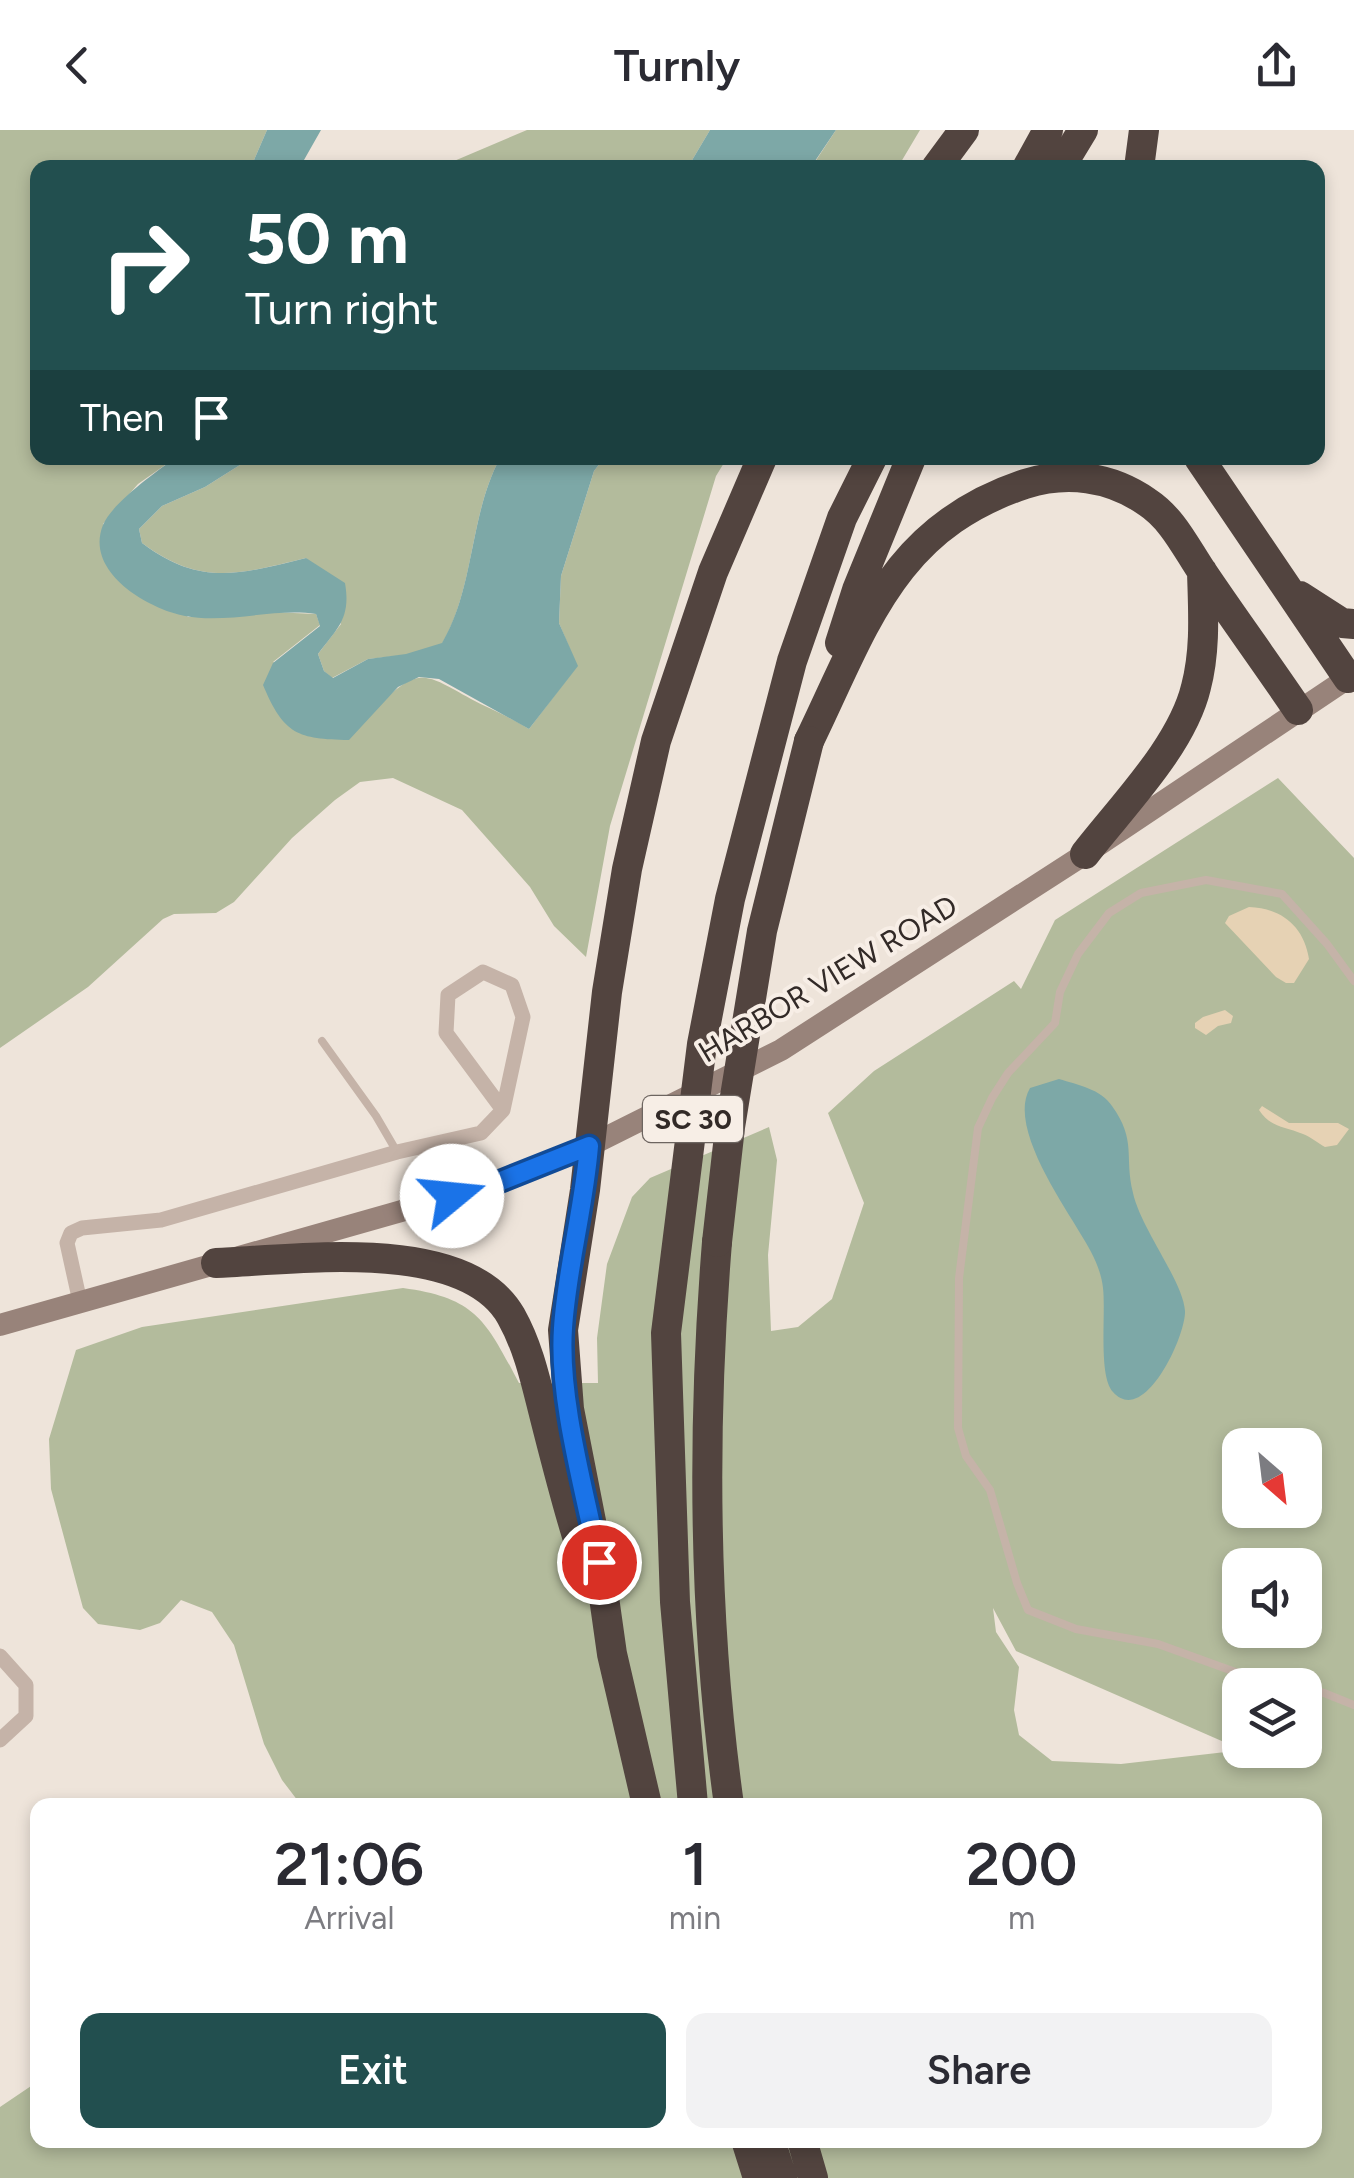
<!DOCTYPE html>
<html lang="en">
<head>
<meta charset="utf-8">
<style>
  :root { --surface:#fff; --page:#f2f2f3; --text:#2b2b33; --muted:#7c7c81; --accent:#224f4f }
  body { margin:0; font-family:Figtree,sans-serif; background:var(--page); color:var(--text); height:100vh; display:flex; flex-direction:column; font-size:38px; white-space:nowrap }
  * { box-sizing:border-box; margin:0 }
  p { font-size:32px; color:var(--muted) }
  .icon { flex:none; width:55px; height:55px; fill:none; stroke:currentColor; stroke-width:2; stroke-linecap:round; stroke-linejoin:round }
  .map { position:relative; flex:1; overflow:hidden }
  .drawer { position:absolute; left:30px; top:1668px; width:1292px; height:350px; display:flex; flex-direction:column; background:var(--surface); border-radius:20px; box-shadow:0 5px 15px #0003 }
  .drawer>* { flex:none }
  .banner { position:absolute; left:30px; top:30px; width:1295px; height:305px; border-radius:20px; box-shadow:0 5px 15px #0003; background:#224f4f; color:#fff; overflow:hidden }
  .needle { width:65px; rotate:152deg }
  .buttons { position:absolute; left:1222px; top:1298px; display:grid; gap:20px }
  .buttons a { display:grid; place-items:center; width:100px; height:100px; border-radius:20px; background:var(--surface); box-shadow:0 5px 15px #0003; font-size:50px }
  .pin { position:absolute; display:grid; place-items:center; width:85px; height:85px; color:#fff; margin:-42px; border:5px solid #fff; border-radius:50%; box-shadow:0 2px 10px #0007 }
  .me { position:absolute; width:110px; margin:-55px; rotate:73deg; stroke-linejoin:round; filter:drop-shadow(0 0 8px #0008) }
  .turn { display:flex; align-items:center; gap:35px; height:210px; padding:0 50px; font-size:45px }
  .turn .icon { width:130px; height:130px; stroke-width:2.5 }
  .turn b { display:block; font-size:70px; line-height:85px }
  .then { display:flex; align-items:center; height:95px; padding:0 50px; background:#0003; gap:20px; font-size:38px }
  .eta { display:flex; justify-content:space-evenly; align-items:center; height:170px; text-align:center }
  .eta b { font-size:60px; font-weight:600; line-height:70px }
  .primary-button { display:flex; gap:20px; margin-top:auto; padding:20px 50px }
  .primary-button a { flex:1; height:115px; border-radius:20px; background:var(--accent); color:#fff; font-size:40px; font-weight:600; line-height:115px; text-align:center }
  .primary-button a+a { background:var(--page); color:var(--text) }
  header { display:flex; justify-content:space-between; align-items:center; height:130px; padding:0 50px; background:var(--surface); font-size:45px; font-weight:600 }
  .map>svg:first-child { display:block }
  .green { fill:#b3bb9c; fill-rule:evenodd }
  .sand { fill:#e6d2b4 }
  .water { fill:#7da8a7 }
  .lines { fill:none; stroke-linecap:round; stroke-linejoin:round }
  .lane { stroke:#c5b3a8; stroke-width:8 }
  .street { stroke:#c5b3a8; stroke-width:15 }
  .secondary { stroke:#98837a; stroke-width:22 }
  .highway { stroke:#52443f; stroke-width:30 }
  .highway-bridge { stroke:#52443f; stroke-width:30 }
  .route-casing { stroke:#114b97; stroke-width:25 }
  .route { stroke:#1a73e8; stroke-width:18 }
  .labels { text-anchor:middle; stroke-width:8; stroke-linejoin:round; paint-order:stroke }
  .shield { fill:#f7eee6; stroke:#6d6560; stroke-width:2.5 }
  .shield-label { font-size:28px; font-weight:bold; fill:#322a27 }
  .street-label { font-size:30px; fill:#322a27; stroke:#f7eee6 }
</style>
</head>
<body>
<header><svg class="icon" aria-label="back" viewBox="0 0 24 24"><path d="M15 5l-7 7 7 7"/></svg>Turnly<svg class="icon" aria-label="share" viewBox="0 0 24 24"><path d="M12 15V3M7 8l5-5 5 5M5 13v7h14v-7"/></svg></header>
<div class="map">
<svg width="1354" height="2048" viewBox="0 0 1354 2048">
  <rect width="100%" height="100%" fill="#eee4da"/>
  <!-- green -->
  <path class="green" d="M0 0H267L251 37 38 38V328H175L138 354 103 394 188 487 271 482 316 484 320 495 273 532 380 574C420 535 427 545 471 569 490 579 510 587 529 599L577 536 559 493 561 446 594 341 604 328H727L716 346 610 696 586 827 554 796 530 757 462 680 393 648 360 652 335 670 292 708 234 772 216 783 174 784 163 789 88 857 0 918Z
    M527 0H710L688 37 419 38 447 34Z
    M836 0H920L898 37 811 38Z
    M251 328H500C469 386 475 457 442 514L406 525 368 529 332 548 324 541 318 524 341 494 306 428C240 444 201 457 142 413L139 399 162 376 205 357Z
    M1278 648 1354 728V2048H0V1977L37 1952 38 2010H1315V1675H301L282 1650 264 1614 234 1515 212 1482 181 1470 160 1493 140 1500 98 1494 83 1478 51 1359 49 1309 76 1220 142 1197 403 1158C477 1168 486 1191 519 1253H598L597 1208 607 1134 632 1067 650 1048 769 997 777 1030 768 1125 771 1201 798 1197 832 1169 864 1073 828 983 874 941 1014 851 1021 859 1055 790ZM1240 1315H1305V1380H1240ZM1240 1435H1305V1500H1240ZM993 1478 1016 1521 1240 1619V1555H1305V1620H1243L1121 1634 1052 1631 1019 1605 1014 1580 1019 1537 996 1502Z"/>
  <!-- sand -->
  <path class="sand" d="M1249 777C1281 778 1304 796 1309 829L1294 853H1286L1276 847 1225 793 1229 786Z
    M1225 880 1233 886 1231 893 1218 896 1206 905 1195 898V893L1203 887Z
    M1262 976 1289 993H1338L1349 999 1337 1015 1325 1017C1318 1013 1311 1007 1303 1004 1284 996 1271 998 1259 980Z"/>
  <!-- water -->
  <path class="water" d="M267 0H321L300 37H251Z
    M710 0H836L811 37H688Z
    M175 328H251L205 357 162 376 139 399 142 413C200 457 241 444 306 428L345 453C351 488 338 498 318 524L324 541 333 548 368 529 406 524 442 513C475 457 469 386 500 328H604L594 341 561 446 559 493 578 536 529 599 439 549 419 547 398 557 349 610C298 609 284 605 263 555L273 533 320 496 316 484C273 478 227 494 185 486 148 479 84 442 103 395 112 373 156 342 175 328Z
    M1059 949C1078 955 1101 959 1112 976 1137 1011 1124 1026 1133 1063 1141 1099 1183 1151 1185 1181 1186 1206 1144 1297 1113 1262 1098 1246 1106 1184 1103 1158 1101 1138 1090 1119 1080 1103 1060 1069 1008 995 1030 958Z"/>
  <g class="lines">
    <!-- lane -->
    <path class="lane" d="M322 911 376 986 397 1022
      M1279 1555 1263 1552 1158 1514 1076 1499 1028 1480 1017 1453 990 1360 966 1326 958 1298 959 1148 978 998 992 968 1008 943 1055 893 1060 862 1078 824 1109 783 1141 763 1206 750 1282 764 1327 814 1354 851
      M1305 1559 1324 1563 1354 1575"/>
    <!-- street -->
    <path class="street" d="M80 1172 67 1113 71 1103 82 1098 161 1090 397 1022 481 1003 503 980 523 887 512 855 483 842 448 865 446 903 503 980
      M0 1526 26 1555V1586L0 1610"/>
    <!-- secondary -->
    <path class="secondary" d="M0 1195 486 1057 589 1016 781 920 1085 724 1354 544"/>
    <!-- highway -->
    <path class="highway" d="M936 38 964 0
      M1027 38 1048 0
      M1060 38 1083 0
      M1139 38 1144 0
      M1199 328 1348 548
      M1300 466 1342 493 1354 494
      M840 513 857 460 911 328
      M809 611C865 496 892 398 1025 354 1066 341 1110 346 1147 372 1173 389 1186 418 1203 443 1234 489 1267 534 1298 580
      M1085 724C1122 676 1182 616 1196 557 1206 519 1203 480 1202 441
      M717 1112C702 1299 703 1488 729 1675
      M216 1133C295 1130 465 1105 511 1186 529 1218 536 1253 545 1288 555 1327 565 1367 577 1406
      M647 1675 612 1524 599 1432 569 1279 563 1200 585 1060 607 862 627 739 656 611 713 442 762 328
      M746 2010 758 2048
      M770 2010 782 2048
      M802 2010 813 2048"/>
    <!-- highway-bridge -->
    <path class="highway-bridge" d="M717 1112 730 997 762 801 809 611
      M693 1675 675 1472 666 1203 702 914 730 769 792 531 842 388 872 328"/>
  </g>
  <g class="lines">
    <!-- route casing -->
    <g class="route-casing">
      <path id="route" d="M452 1066 486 1057 589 1016C584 1078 567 1137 563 1198 558 1269 585 1362 599 1432"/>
    </g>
    <!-- route -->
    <use href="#route" class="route"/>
  </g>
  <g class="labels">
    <!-- shield labels -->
    <rect class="shield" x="643" y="966" width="100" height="46" rx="8"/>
    <g class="shield-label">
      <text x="693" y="999">SC 30</text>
    </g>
    <!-- street labels -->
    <g class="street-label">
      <text transform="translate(828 849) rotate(-31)" y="10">HARBOR VIEW ROAD</text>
    </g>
  </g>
</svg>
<div class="buttons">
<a><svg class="needle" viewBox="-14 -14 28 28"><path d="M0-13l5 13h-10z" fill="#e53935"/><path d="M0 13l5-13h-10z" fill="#7c7c81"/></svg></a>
<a><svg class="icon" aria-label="sound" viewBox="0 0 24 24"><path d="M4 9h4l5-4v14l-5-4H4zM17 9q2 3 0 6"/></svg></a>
<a><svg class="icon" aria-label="layers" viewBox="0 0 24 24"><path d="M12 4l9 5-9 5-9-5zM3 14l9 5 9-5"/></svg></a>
</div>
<div class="pin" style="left:599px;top:1432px;background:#d93025"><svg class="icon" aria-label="arrive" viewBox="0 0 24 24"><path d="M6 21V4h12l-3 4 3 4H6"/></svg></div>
<svg class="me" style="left:452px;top:1066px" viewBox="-20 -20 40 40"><circle r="19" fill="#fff"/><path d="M0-13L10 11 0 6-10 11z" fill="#1a73e8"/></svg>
<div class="banner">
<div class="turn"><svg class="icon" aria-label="right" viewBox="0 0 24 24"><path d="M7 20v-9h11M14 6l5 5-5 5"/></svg><div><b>50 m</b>Turn right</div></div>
<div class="then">Then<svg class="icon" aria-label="arrive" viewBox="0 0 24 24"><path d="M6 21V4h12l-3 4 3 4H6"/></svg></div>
</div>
<section class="drawer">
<div class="eta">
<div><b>21:06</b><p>Arrival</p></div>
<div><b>1</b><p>min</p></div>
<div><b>200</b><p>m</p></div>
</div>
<div class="primary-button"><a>Exit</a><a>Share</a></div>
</section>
</div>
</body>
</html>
